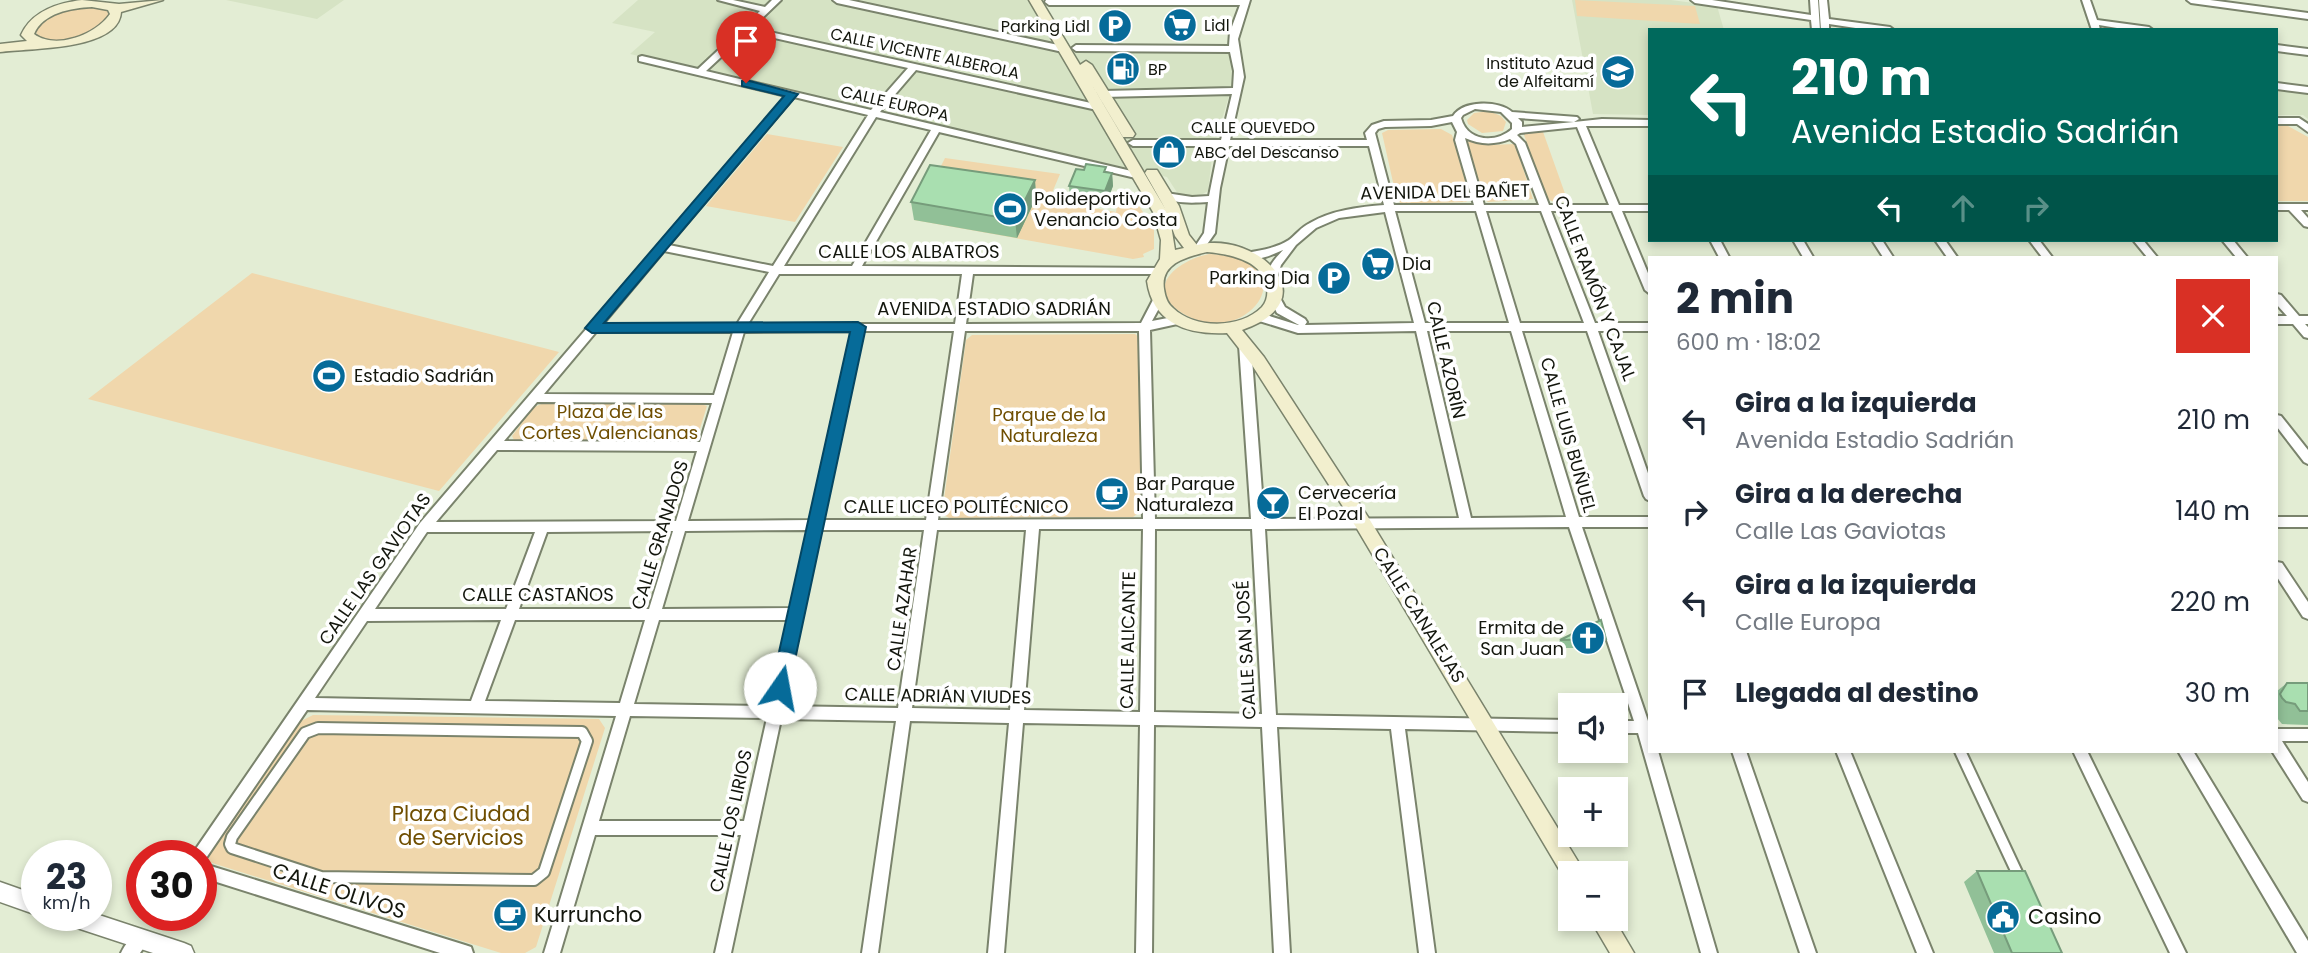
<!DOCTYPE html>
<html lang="es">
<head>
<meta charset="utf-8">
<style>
  :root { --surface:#fff; --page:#f2f2f3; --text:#1f2937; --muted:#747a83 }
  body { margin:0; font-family:Poppins,sans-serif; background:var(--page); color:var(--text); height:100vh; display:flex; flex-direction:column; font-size:26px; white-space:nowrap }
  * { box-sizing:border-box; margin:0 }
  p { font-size:23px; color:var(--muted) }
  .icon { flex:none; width:38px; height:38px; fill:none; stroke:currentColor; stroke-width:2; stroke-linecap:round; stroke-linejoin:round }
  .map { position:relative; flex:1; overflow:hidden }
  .sheet { position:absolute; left:1648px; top:256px; width:630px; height:497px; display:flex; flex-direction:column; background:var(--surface); border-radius:0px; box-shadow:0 4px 10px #0003 }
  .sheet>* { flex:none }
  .banner { position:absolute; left:1648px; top:28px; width:630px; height:214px; border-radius:0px; box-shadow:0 4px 10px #0003; background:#00695c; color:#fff; overflow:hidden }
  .tools { position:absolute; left:1558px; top:693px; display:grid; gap:14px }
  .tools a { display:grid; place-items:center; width:70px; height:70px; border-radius:0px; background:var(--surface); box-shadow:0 4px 10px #0003; font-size:35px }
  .speed { position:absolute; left:21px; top:840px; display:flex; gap:14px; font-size:35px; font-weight:700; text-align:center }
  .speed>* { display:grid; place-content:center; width:91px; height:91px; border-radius:50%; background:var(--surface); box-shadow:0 4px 10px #0003; line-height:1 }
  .speed small { font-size:18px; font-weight:400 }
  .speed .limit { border:10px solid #d22; background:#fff; color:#111 }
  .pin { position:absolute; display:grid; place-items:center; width:60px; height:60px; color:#fff; margin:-72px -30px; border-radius:50% 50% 50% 0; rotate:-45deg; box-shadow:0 0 7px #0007 }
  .pin .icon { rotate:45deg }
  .me { position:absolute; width:77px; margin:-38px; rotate:12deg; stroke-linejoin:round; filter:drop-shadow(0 0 5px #0008) }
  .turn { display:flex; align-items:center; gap:24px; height:147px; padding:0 28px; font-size:32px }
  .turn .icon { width:91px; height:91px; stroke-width:2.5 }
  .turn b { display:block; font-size:49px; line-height:60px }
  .lanes { display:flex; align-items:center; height:66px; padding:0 28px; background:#0003; justify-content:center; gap:35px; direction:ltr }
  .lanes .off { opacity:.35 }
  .round { display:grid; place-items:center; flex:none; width:74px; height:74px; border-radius:0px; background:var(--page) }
  .overview { display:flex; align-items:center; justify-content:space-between; height:119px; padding:0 28px }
  h1 { font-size:42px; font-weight:700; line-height:52px }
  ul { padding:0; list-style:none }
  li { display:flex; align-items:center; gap:21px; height:91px; padding:0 28px }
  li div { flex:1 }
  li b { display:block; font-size:26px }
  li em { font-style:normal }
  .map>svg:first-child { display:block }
  .built { fill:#d6e3c4 }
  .green { fill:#f0d7ac }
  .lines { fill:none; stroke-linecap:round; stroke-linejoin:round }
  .pedestrian-casing { stroke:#7a836c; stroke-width:14 }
  .minor-casing { stroke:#7a836c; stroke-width:4 }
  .tertiary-casing { stroke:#7a836c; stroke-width:3 }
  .secondary-casing { stroke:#7a836c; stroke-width:3 }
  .pedestrian { stroke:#fff; stroke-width:10 }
  .minor { fill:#fff; fill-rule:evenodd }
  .tertiary { fill:#fff; fill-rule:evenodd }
  .secondary { fill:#f2efce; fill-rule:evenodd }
  .wall { fill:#91c097 }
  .shaded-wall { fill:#769c7b }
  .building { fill:#a9dfb0; stroke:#769c7b; stroke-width:2 }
  .route { fill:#066b99; stroke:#044663; stroke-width:2 }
  .labels { text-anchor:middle; stroke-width:7; stroke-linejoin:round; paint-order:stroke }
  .far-poi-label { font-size:16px; fill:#13160d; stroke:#fff; text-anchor:start }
  .far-street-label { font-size:16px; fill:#13160d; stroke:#fff }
  .street-label { font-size:18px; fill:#13160d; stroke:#fff }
  .poi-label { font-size:18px; fill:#13160d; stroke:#fff; text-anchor:start }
  .park-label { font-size:18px; fill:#6f4e00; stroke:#fff }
  .near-park-label { font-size:21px; fill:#6f4e00; stroke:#fff }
  .near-street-label { font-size:21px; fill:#13160d; stroke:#fff }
  .near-poi-label { font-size:21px; fill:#13160d; stroke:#fff; text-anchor:start }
</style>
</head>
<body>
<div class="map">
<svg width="2308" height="953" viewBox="0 0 2308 953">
  <rect width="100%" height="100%" fill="#e3edd4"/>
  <!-- built -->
  <path class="built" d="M226 0H344L317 19Z
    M638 0H1030L1060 53 1231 52 1232 86 1213 149 1208 191 1199 196 1180 197 1167 177 630 54 655 32 612 23Z
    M1572 0H1671L1717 6 1724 30H1650V115L1593 114Z
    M2277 89 2308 94V119L2303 115H2277Z"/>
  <!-- green -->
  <path class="green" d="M1575 0 1695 6 1700 24 1577 16Z
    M80 7H100L107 10 109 16C93 36 61 47 37 36L36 31 39 24 55 14Z
    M1489 111 1501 116 1506 122 1503 131 1482 133 1468 124 1467 120 1474 113Z
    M2277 126H2288L2308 137V201H2277Z
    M1441 129 1452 135 1471 198 1466 202 1402 204 1397 200 1382 133 1388 130Z
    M1542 129 1568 202H1554L1547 199 1524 135 1529 130Z
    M767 134 843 147 795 222 706 206Z
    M1465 141 1490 145 1515 144 1533 199 1488 202 1483 198Z
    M945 158 1060 174 1049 200 1116 212 1117 205 1139 206 1154 229V249L1143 254 1144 257 1133 259 914 220Z
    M1209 254C1313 258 1248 354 1182 313 1142 287 1179 260 1209 254Z
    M252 273 540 347 559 352 439 491 88 399Z
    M1135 334 1141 339 1140 512 1133 517 949 518 942 514 966 340 972 335Z
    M544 403 701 404 707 406 697 438 691 441 514 440 512 436 534 407Z
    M313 715 599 719 605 728 536 947 525 953H501L209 862 207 850 299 722Z"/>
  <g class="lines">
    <!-- pedestrian casing -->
    <g class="pedestrian-casing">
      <path id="pedestrian" d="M318 728 582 732 587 741 544 872 534 880 321 877 232 848 230 844 232 837 305 733Z
        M1960 751 2020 879"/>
    </g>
    <!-- minor casing -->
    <g class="minor-casing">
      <path id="minor" d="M718 0H733L765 7 772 0H781L752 28 1100 105 1102 107 1097 110 916 70 880 112 1140 173 1145 176 1140 179 939 132 862 266 1163 268 1164 270 1163 272 1159 274H973L966 324 1141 323 1154 298 1158 297 1163 301 1152 321 1178 316 1182 317 1183 320 1182 323 1150 330 1155 519H1251L1239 345 1245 341 1251 345 1264 519 1459 518 1416 331 1298 333 1256 320 1255 317 1260 313 1298 325H1299L1277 313 1270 299 1275 295 1279 296 1285 307 1305 319 1307 322 1305 325 1414 323 1385 212 1339 218 1316 228 1296 245 1281 265 1277 278H1269C1266 267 1276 258 1283 250 1271 255 1257 263 1246 255L1247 253C1261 250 1277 248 1289 240 1296 235 1301 227 1310 223 1332 210 1359 207 1384 205L1369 146H1229L1220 188 1215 233 1203 250H1195L1194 248 1204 233 1208 202C1193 203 1173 204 1161 196L1166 193 1192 197 1209 196 1219 146H1133L1128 143 1133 140H1221L1232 94 1103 97 1098 94 1103 91 1233 88 1234 71 1230 52 1076 51 1072 48 1076 45 1229 46 1230 32 1240 5H1049L1045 2 1046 0H1250L1238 39 1244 77 1230 140H1367L1365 133 1372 125 1384 121 1431 120 1453 116C1463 100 1499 100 1512 112L1577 117 1579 119 1574 122 1602 119 1650 120V126H1586L1619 205H1650V211H1622L1650 278V294L1645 290 1612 211H1551L1595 323H1650V331H1598L1650 479V501L1646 499 1644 496 1587 331H1522L1579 517H1650V527H1582L1648 721H1650V751H1658L1717 953H1701L1638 733H1615V721H1634L1569 527 1265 529 1276 715 1570 720V732L1405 729 1435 953H1419L1391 729 1277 727 1290 953H1274L1262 727 1154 725 1152 953H1136L1140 725 1023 723 1004 953H988L1009 723 910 721 878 953H862L896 721 781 719 731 953H715L741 835H595L560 953H544L616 716 307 710 204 861 201 862V856H191L420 523 786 96 639 61V57L642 56 698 69 760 11ZM748 32 908 68 871 110 706 71ZM794 97 868 115 773 266 669 245ZM1475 109 1501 112 1512 123V129C1495 144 1467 141 1461 118L1463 115ZM876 117 931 130 852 266H784ZM1518 118 1574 122 1522 127V122ZM1452 122 1457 132 1455 140 1474 205H1394L1375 133 1378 129 1385 127 1431 126ZM1577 127 1609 205H1549L1525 143 1517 135 1520 133ZM1465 138C1480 145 1495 145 1510 139L1516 144 1539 205H1484ZM1395 211H1476L1509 323H1425ZM1486 211H1541L1584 323H1520ZM664 251 769 272 737 324H603ZM779 274H962L955 324H748ZM852 331 810 520 688 521 744 332ZM863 331H954L926 520H823ZM965 331H1139L1143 519 938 520ZM1427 331H1511L1566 517 1471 518ZM596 332H733L714 395 544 394ZM537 402 712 403 700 442 504 441ZM497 450 697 451 676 521 436 522ZM1039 529H1143L1140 712 1024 710ZM1155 529H1252L1262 714 1154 712ZM808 530 791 608 662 609 685 531ZM820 530H924L898 708 783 706ZM937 530H1026L1010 710 912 708ZM673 531 649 609H519L547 532ZM427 532H535L506 609H375ZM501 620 471 701 315 698 367 621ZM515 620H645L620 703 485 701ZM659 620H788L769 706 634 704ZM630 716 767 718 744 821H599Z
        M833 0H849L1063 46 1067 49 1063 52 837 3Z
        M1691 0H1712L1811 15 1810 0H1818L1820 30H1812L1811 20 1695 3Z
        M1819 0H1827L1829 19 1890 27 1894 30H1869L1829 24V30H1821Z
        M2082 0H2090L2097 20 2149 27 2153 30H2129L2099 25 2100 30H2092Z
        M2187 0H2210L2308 13V19L2191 3Z
        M2277 45 2308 49V55L2277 51Z
        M2277 83 2308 87V93L2277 89Z
        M2277 118H2299L2308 124V132L2297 124H2277Z
        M2277 204H2308V210H2301L2308 218V227L2304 226 2289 210H2277Z
        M1710 240H1720L1729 257H1719Z
        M1793 240H1803L1813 257H1803Z
        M1872 240H1882L1893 257H1883Z
        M1935 240H1945L1957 257H1947Z
        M2029 240H2039L2052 257H2042Z
        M2133 240H2143L2157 257H2147Z
        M2222 240H2233L2247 257H2236Z
        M2277 294 2281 295 2299 316H2308V324H2305L2308 327V338L2304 337 2293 324H2277V316H2287L2277 305Z
        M2277 415 2281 416 2308 450V464L2304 462 2277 427Z
        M2277 517H2308V527H2277Z
        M2277 562 2282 563 2308 602V619L2303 617 2277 577Z
        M2277 729H2308V741H2282L2308 782V802L2303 800 2272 751H2277Z
        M1732 751H1746L1816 953H1800Z
        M1836 751H1850L1933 953H1917Z
        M2073 751H2087L2186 953H2170Z
        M2178 751H2193L2308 941V953H2297Z
        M201 863 465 945 471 947 473 953H440L201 877Z
        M141 932 147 934 149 940 140 953H121C125 944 132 936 141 932Z"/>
    </g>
    <!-- tertiary casing -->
    <g class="tertiary-casing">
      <path id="tertiary" d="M0 882 37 895V915L0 902Z
        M96 914 184 943 191 946 194 953H153L68 925 61 922 58 915Z"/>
    </g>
    <!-- secondary casing -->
    <g class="secondary-casing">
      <path id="secondary" d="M82 0 119 4 163 0 121 12C119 51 28 48 0 52V44L27 41 21 35C32 11 57 3 82 0ZM92 7 108 10 110 14C95 35 56 50 34 34 43 13 71 8 92 7Z
        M1029 0H1041L1080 65 1086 61 1092 65 1135 134 1133 137H1123L1089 80 1166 210 1145 173 1147 170H1157L1179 206 1189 235 1197 245C1257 230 1330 300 1242 330L1264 357 1368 517 1585 873H1570V882L1566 881 1356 527 1252 365 1227 333C1188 335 1153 324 1147 281L1160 259 1161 240 1153 212ZM1171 225 1175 236 1184 248 1175 250ZM1207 252C1229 254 1263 260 1267 287 1268 294 1267 301 1262 307 1240 329 1195 329 1173 308 1167 303 1165 296 1164 289 1160 263 1187 257 1207 252Z
        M1590 919H1614L1634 953H1610Z"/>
    </g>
    <!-- pedestrian -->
    <use href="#pedestrian" class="pedestrian"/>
    <!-- minor -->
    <use href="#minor" class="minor"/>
    <!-- tertiary -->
    <use href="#tertiary" class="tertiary"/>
    <!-- secondary -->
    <use href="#secondary" class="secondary"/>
  </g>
  <!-- wall -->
  <path class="wall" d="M1107 172 1112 173 1113 186 1106 204 1070 199 1069 186Z
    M1035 180 1036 198 1017 238 914 220 911 202Z
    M1606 639 1602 648H1556L1560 640Z
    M2287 683H2308V725L2282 724 2277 718V691Z
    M1977 871 2062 953H1994L1964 882Z"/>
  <!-- shaded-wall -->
  <path class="shaded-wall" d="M1112 173 1113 186 1106 204 1105 191Z
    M1035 180 1036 198 1017 238 1015 220Z"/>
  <!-- building -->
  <path class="building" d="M1086 164 1106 167 1104 172 1112 173 1105 191 1069 186 1076 169 1084 170Z
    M930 165 1035 180 1015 220 911 202Z
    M1601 620 1606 639 1560 640Z
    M2287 683H2308V711H2300L2295 704 2286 702 2282 698 2280 694Z
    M1977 871H2025L2062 953H2012Z"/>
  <!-- route -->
  <path class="route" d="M746 80 798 94 604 323 858 322 866 327 789 688 787 693 780 696 774 693 771 688 850 332 592 333 585 328 784 96 742 86V81Z"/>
  <!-- icons -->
  <defs>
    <g id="supermarket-disc" transform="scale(1.75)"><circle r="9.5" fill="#066b99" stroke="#fff"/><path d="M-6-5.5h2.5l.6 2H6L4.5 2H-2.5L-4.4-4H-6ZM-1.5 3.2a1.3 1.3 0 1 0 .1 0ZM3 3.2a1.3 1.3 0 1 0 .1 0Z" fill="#fff"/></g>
    <g id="parking-disc" transform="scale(1.75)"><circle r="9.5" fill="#066b99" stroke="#fff"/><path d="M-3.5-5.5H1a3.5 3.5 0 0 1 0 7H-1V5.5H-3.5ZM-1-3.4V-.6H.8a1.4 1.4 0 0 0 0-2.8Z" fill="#fff"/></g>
    <g id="fuel-disc" transform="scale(1.75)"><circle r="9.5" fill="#066b99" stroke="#fff"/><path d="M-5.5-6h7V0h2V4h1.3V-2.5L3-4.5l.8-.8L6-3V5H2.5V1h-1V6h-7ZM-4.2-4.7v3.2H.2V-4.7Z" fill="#fff"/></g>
    <g id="school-disc" transform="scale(1.75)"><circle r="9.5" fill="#066b99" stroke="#fff"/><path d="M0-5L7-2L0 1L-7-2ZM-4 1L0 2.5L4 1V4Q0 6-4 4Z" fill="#fff"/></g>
    <g id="shop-disc" transform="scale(1.75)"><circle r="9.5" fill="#066b99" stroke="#fff"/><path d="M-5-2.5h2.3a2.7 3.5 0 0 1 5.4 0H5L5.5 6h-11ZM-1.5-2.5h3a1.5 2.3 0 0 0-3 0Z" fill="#fff"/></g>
    <g id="stadium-disc" transform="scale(1.75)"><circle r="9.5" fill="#066b99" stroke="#fff"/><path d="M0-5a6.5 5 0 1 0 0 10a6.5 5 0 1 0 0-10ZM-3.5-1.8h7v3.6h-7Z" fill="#fff"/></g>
    <g id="cafe-disc" transform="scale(1.75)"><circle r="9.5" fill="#066b99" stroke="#fff"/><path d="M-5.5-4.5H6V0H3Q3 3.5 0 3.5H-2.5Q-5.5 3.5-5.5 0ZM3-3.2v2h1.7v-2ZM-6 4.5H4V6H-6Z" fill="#fff"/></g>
    <g id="bar-disc" transform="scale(1.75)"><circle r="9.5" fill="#066b99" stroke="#fff"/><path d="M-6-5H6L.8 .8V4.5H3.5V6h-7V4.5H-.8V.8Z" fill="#fff"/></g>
    <g id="church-disc" transform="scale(1.75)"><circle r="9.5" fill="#066b99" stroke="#fff"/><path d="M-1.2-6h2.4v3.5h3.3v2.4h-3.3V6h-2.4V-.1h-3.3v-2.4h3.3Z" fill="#fff"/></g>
    <g id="civic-disc" transform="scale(1.75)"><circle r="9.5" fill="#066b99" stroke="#fff"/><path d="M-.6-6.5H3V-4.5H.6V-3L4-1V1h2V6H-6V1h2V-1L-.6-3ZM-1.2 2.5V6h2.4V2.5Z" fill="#fff"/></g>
  </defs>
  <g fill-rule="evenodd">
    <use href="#supermarket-disc" x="1180" y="25"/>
    <use href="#parking-disc" x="1115" y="26"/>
    <use href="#fuel-disc" x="1123" y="69"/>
    <use href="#school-disc" x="1618" y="72"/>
    <use href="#shop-disc" x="1169" y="152"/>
    <use href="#stadium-disc" x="1010" y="209"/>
    <use href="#supermarket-disc" x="1378" y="264"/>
    <use href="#parking-disc" x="1334" y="278"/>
    <use href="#stadium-disc" x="329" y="376"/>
    <use href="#cafe-disc" x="1112" y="494"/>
    <use href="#bar-disc" x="1273" y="503"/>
    <use href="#church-disc" x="1588" y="638"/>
    <use href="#cafe-disc" x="510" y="915"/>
    <use href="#civic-disc" x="2003" y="917"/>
  </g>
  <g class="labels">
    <!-- far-poi labels -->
    <g class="far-poi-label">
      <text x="1204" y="31">Lidl</text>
      <text x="1090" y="32" text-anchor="end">Parking Lidl</text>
      <text x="1594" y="69" text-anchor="end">Instituto Azud<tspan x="1594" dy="18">de Alfeitamí</tspan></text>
      <text x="1148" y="75">BP</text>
      <text x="1194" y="158">ABC del Descanso</text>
    </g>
    <!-- far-street labels -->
    <g class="far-street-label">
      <text transform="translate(925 53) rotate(12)" y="6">CALLE VICENTE ALBEROLA</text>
      <text transform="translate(895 103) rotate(13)" y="6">CALLE EUROPA</text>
      <text x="1253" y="133">CALLE QUEVEDO</text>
    </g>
    <!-- street labels -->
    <g class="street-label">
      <text transform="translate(1445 192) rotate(-1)" y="6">AVENIDA DEL BAÑET</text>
      <text x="909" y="258">CALLE LOS ALBATROS</text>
      <text transform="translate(1595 288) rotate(69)" y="6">CALLE RAMÓN Y CAJAL</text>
      <text x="994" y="315">AVENIDA ESTADIO SADRIÁN</text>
      <text transform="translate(1446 360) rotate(77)" y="6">CALLE AZORÍN</text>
      <text transform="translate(1568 435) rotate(74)" y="6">CALLE LUIS BUÑUEL</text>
      <text x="956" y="513">CALLE LICEO POLITÉCNICO</text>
      <text transform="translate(660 535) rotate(-73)" y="6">CALLE GRANADOS</text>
      <text transform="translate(375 569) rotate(-55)" y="6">CALLE LAS GAVIOTAS</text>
      <text x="538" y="601">CALLE CASTAÑOS</text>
      <text transform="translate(902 609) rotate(-82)" y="6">CALLE AZAHAR</text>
      <text transform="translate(1419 615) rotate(58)" y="6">CALLE CANALEJAS</text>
      <text transform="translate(1128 640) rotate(-89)" y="6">CALLE ALICANTE</text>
      <text transform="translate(1246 650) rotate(-93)" y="6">CALLE SAN JOSÉ</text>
      <text transform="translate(938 696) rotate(1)" y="6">CALLE ADRIÁN VIUDES</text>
      <text transform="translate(731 821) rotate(-78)" y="6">CALLE LOS LIRIOS</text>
    </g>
    <!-- poi labels -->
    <g class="poi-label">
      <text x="1034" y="205">Polideportivo<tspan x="1034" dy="21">Venancio Costa</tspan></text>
      <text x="1402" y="270">Dia</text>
      <text x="1310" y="284" text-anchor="end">Parking Dia</text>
      <text x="354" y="382">Estadio Sadrián</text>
      <text x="1136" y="490">Bar Parque<tspan x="1136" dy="21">Naturaleza</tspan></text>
      <text x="1298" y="499">Cervecería<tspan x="1298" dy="21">El Pozal</tspan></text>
      <text x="1564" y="634" text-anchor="end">Ermita de<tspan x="1564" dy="21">San Juan</tspan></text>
    </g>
    <!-- park labels -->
    <g class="park-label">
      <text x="610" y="418">Plaza de las<tspan x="610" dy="21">Cortes Valencianas</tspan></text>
      <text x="1049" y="421">Parque de la<tspan x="1049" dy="21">Naturaleza</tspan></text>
    </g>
    <!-- near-park labels -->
    <g class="near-park-label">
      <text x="461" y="821">Plaza Ciudad<tspan x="461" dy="24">de Servicios</tspan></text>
    </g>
    <!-- near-street labels -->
    <g class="near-street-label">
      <text transform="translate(339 891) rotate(18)" y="7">CALLE OLIVOS</text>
    </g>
    <!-- near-poi labels -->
    <g class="near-poi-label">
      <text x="534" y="922">Kurruncho</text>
      <text x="2028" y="924">Casino</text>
    </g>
  </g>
</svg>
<div class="tools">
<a><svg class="icon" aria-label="sound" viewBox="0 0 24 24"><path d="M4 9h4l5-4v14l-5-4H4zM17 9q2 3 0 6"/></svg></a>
<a>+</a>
<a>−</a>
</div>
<div class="speed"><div>23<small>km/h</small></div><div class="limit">30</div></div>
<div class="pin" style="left:746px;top:83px;background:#d93025"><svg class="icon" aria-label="arrive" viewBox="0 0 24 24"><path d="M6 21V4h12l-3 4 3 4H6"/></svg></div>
<svg class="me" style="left:780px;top:688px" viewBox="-20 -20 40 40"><circle r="19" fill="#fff"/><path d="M0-13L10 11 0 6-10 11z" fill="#066b99"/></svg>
<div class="banner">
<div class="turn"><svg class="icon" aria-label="left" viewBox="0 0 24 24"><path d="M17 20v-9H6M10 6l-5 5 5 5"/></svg><div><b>210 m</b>Avenida Estadio Sadrián</div></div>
<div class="lanes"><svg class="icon" aria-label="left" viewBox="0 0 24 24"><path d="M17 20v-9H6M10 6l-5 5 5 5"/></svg><svg class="icon off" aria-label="ahead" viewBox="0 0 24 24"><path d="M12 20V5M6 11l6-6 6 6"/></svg><svg class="icon off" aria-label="right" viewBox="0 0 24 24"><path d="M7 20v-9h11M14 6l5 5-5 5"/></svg></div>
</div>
<section class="sheet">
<div class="overview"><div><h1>2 min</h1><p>600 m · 18:02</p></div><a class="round" style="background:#d93025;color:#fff"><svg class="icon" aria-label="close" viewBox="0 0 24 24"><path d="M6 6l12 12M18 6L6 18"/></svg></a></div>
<ul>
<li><svg class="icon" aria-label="left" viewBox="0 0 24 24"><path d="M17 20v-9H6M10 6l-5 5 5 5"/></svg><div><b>Gira a la izquierda</b><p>Avenida Estadio Sadrián</p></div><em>210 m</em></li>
<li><svg class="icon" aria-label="right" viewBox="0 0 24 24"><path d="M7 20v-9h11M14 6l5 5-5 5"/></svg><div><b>Gira a la derecha</b><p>Calle Las Gaviotas</p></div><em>140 m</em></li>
<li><svg class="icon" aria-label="left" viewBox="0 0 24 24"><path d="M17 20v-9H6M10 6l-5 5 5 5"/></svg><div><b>Gira a la izquierda</b><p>Calle Europa</p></div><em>220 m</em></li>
<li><svg class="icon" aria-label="arrive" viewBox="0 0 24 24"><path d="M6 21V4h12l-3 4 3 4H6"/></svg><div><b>Llegada al destino</b></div><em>30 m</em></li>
</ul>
</section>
</div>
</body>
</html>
